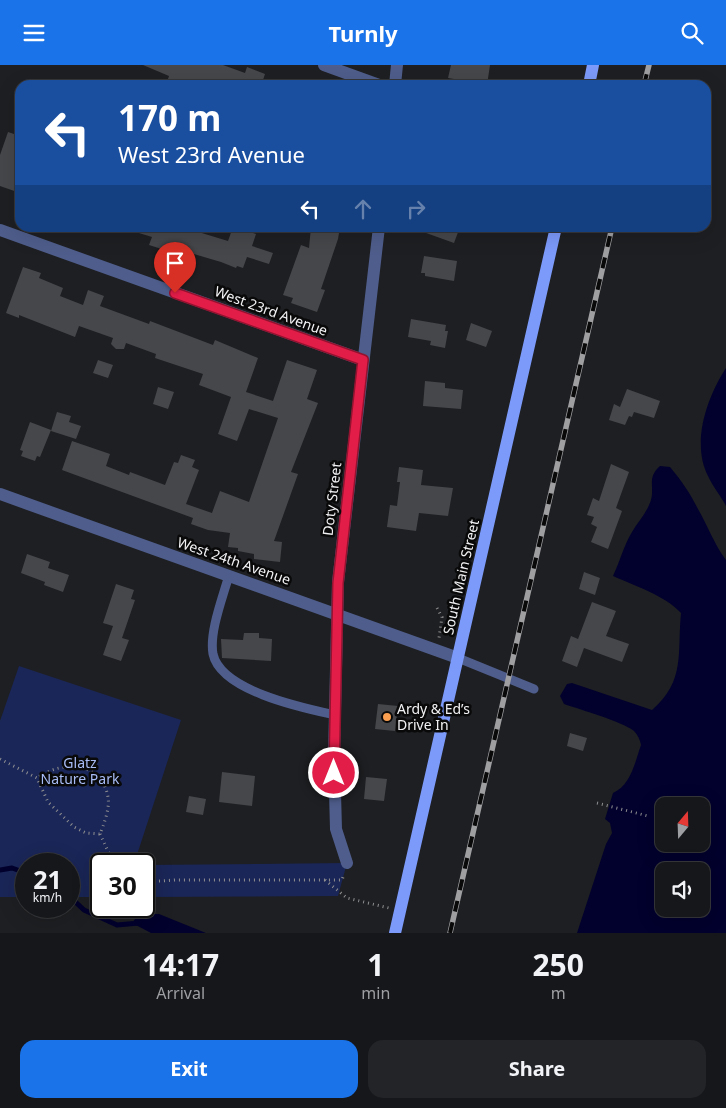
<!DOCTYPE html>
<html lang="en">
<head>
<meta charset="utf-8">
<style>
  :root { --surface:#16171a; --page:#232427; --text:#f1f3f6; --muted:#9e9fa2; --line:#353639; --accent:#1a73e8 }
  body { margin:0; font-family:"Noto Sans",sans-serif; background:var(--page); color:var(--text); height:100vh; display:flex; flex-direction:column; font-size:19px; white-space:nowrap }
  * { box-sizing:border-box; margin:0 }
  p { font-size:16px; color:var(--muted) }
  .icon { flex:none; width:28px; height:28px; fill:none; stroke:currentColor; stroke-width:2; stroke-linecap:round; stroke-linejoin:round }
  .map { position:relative; height:868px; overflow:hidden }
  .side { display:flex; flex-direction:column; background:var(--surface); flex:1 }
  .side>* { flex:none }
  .banner { position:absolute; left:15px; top:15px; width:696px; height:152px; border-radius:15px; box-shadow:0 5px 20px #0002,0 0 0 1px var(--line); background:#1a4fa0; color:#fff; overflow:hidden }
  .needle { width:32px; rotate:19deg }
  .fabs { position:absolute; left:655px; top:732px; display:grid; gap:10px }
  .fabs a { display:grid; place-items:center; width:55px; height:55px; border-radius:10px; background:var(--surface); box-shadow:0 5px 20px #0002,0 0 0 1px var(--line); font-size:25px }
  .speed { position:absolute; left:15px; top:788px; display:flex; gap:10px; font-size:25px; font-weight:700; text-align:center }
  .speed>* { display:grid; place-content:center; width:65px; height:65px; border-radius:50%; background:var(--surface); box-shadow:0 5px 20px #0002,0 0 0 1px var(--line); line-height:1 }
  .speed small { font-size:12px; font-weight:400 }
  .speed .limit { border:2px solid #111; border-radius:8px; background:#fff; color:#111 }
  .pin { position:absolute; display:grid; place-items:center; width:42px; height:42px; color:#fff; margin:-51px -21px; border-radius:50% 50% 50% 0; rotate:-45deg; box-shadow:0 0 5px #0007 }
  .pin .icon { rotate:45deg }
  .me { position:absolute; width:55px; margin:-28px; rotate:0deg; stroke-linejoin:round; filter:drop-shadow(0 0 4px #0008) }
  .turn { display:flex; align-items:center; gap:18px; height:105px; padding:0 20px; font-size:22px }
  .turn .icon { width:65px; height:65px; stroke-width:2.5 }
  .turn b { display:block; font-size:35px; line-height:42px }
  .lanes { display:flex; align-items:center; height:48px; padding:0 20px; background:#0003; justify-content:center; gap:25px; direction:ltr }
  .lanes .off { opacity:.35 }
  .eta { display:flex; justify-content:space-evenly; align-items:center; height:85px; text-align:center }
  .eta b { font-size:30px; font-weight:700; line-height:35px }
  .primary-button { display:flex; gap:10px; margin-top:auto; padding:10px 20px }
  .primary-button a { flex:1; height:58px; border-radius:15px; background:var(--accent); color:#fff; font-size:20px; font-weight:700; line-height:58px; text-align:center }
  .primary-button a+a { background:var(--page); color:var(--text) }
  header { display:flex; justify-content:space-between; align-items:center; height:65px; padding:0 20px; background:var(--accent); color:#fff; font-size:22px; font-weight:700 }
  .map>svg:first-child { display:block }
  .green { fill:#1a2657 }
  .water { fill:#02012d; fill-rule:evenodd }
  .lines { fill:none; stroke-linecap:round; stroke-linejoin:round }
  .stream { stroke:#02012d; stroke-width:5 }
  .building { fill:#46474a }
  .path { stroke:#909092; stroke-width:3; stroke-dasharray:1 4; stroke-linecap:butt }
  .service { stroke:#4e5d8b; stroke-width:9 }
  .minor { stroke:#4e5d8b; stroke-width:12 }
  .tertiary { stroke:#4e5d8b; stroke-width:12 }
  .primary { stroke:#7c9afa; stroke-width:12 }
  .rail-casing { stroke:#9f9fa2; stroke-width:5.5 }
  .rail { stroke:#09090a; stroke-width:4; stroke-dasharray:11; stroke-linecap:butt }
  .route-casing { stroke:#92132f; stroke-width:12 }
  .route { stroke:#e11d48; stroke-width:9 }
  .poi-dot { fill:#fa9f4f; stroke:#09090a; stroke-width:2 }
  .labels { text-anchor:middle; stroke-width:5; stroke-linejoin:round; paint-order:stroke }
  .street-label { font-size:14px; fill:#f2f2f4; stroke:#09090a }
  .poi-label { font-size:14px; fill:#f2f2f4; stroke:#09090a; text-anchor:start }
  .park-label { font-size:14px; fill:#a8bcf5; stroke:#09090a }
</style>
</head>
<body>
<header><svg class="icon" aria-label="menu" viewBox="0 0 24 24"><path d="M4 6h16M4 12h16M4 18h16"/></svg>Turnly<svg class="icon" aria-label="search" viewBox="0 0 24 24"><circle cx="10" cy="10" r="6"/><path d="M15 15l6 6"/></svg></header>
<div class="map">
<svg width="726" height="868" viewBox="0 0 726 868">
  <rect width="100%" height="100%" fill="#1e1f22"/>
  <!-- green -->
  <path class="green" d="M19 601 181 655 134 799H101V832H69V799H26V832H0V656Z
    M347 798 338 831 144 832V800Z"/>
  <!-- water -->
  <path class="water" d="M726 303V441C721 431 713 422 708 411 691 378 707 332 726 303Z
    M660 401 670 402C681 415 690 428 698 444 708 461 714 479 726 495V868H577L606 779 612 768 610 758 605 754 613 728C631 720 635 697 641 680 640 675 638 670 634 666 621 656 581 645 564 639L560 631 567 619 572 618 652 645C686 616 677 587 681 548 666 531 633 520 613 511 620 496 624 480 632 467 637 458 645 450 649 440 657 424 645 414 660 401ZM664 741H701V779H664ZM664 806H701V844H664Z
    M139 849H159L206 868H151L132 858Z"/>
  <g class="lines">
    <!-- stream -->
    <path class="stream" d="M0 805 12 803 26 808
      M69 831 84 845 117 860 139 858"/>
  </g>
  <!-- building -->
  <path class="building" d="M143 0H223L245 8 247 2 265 9 263 15 273 18V20H166L169 11Z
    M451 0H490L487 20 454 16V14L448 13Z
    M8 67 20 71V128L0 121V90Z
    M129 162H182L228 176 233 162H235L256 169 252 181 273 188 269 199 247 192 243 203 237 201 236 203 221 197 170 182 168 186 149 180 152 172 129 165Z
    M311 162H340L338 174 321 224 325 225 317 247 291 238 293 233 283 230 301 180 309 183Z
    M416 162H460L454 178 415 164Z
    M424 191 457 196 454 216 425 211V208H421Z
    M23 202 41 208 39 213 63 223 60 231 83 240 88 225 104 231 100 241 149 259 150 256 213 280 215 275 258 293 246 327 273 336 287 295 317 305 307 334 318 338 291 407 298 409 274 476 282 477 280 497 254 494V489L238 486V483L228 482 230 468 208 465 191 459 193 453 62 405 72 376 110 389 106 401 129 410 130 407 165 420 174 397 178 398 181 390 195 395 192 402 199 405 186 439 212 448 220 426 249 437 278 353 249 344 237 376 218 369 231 332 199 320 203 309 155 293 156 289 126 278 124 284H116L111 279 113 273 79 261 75 272 19 250V253L6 248Z
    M411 254 446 260 445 266H448L445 283 430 280 431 276 408 272Z
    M471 258 492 266 486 282 466 275Z
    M98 295 113 300 108 313 93 308Z
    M425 316 445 318V323L463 325 461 344 423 341Z
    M158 322 174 327 168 344 153 339Z
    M627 324 660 336 654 353 634 347 632 352 629 351 625 360 609 355 614 339 620 342Z
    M57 347 71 351 69 357 81 361 76 374 51 366Z
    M30 357 51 365 40 392 37 391 35 396 21 391 23 386 20 385Z
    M611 399 629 407 616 443 622 446 608 484 591 477 597 462 591 459 594 452 587 450 593 433 599 436Z
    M399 402 423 405 421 420 453 423 448 451 419 448 416 466 387 462 390 440 397 441 400 417H397Z
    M27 489 50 497 48 503 69 510 63 527 44 520 45 517 21 508Z
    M584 507 600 513 595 530 579 524Z
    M116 519 134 525 131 534 135 535 122 573 129 575 121 596 103 590 113 561 103 558Z
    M592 537 616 546 606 571 629 579 622 597 584 583 577 602 562 596 571 571 578 574Z
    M244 568H259V573L272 574 271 596 222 593 221 574 243 575Z
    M378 639 398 641 395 666 375 664Z
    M570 668 587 673 583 686 567 681Z
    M222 707 255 711 252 741 219 737Z
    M366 712 387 714 384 736 364 734Z
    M189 731 206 734 203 750 186 747Z"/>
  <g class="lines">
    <!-- path -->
    <path class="path" d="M437 543 442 552 439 573
      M0 694 37 713 48 737 74 762 86 768 100 769C104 759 110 743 108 732 102 696 62 695 37 713
      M597 738 648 751
      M100 769 114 799
      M325 815 347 833 389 843
      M144 817 175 815H342L344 809"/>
    <!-- service -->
    <path class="service" d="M229 510C223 532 209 567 213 589 221 626 303 643 335 650
      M458 593 534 624"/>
    <!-- minor -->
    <path class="minor" d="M324 0 379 20
      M395 20 397 0
      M0 165 363 295
      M347 798 336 764 334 690 338 517 379 162"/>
    <!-- tertiary -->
    <path class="tertiary" d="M0 429 458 593"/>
    <!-- primary -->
    <path class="primary" d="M589 20 593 0
      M395 868 556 162"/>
    <!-- rail casing -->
    <g class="rail-casing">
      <path id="rail" d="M644 20 649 0
        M450 868 612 162"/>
    </g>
    <!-- rail -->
    <use href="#rail" class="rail"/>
  </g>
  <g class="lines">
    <!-- route casing -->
    <g class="route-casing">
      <path id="route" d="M175 228 363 295 338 518 334 708"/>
    </g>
    <!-- route -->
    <use href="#route" class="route"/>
  </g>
  <!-- markers -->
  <circle class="poi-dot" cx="387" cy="652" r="5"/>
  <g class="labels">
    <!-- street labels -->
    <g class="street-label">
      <text transform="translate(271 246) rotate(20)" y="5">West 23rd Avenue</text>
      <text transform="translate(332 434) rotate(-83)" y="5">Doty Street</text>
      <text transform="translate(234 496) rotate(19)" y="5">West 24th Avenue</text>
      <text transform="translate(461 512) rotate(-77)" y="5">South Main Street</text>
    </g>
    <!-- poi labels -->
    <g class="poi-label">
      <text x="397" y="649">Ardy &amp; Ed’s<tspan x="397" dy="16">Drive In</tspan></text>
    </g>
    <!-- park labels -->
    <g class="park-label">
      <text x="80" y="703">Glatz<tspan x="80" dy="16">Nature Park</tspan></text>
    </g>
  </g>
</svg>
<div class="fabs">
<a><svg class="needle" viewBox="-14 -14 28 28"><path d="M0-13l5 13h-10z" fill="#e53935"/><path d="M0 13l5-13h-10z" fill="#9e9fa2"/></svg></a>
<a><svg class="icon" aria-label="sound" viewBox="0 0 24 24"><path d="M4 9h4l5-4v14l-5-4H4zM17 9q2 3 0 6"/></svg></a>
</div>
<div class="speed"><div>21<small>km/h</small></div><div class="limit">30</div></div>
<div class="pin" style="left:175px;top:228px;background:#d93025"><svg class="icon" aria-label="arrive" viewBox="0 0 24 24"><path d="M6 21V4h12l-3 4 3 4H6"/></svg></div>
<svg class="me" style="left:334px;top:708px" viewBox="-20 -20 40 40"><circle r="17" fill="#e11d48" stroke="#fff" stroke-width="3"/><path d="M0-11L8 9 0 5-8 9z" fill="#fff"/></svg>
<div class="banner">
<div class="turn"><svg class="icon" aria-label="left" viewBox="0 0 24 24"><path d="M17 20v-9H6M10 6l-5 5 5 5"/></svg><div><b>170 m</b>West 23rd Avenue</div></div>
<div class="lanes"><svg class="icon" aria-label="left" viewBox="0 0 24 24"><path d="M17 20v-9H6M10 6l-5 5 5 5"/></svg><svg class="icon off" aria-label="ahead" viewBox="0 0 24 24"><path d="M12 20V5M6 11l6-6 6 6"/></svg><svg class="icon off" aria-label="right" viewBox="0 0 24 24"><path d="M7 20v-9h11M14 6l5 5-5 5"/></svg></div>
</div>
</div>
<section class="side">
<div class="eta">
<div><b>14:17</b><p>Arrival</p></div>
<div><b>1</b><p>min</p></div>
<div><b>250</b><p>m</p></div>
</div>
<div class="primary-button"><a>Exit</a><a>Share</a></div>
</section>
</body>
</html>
